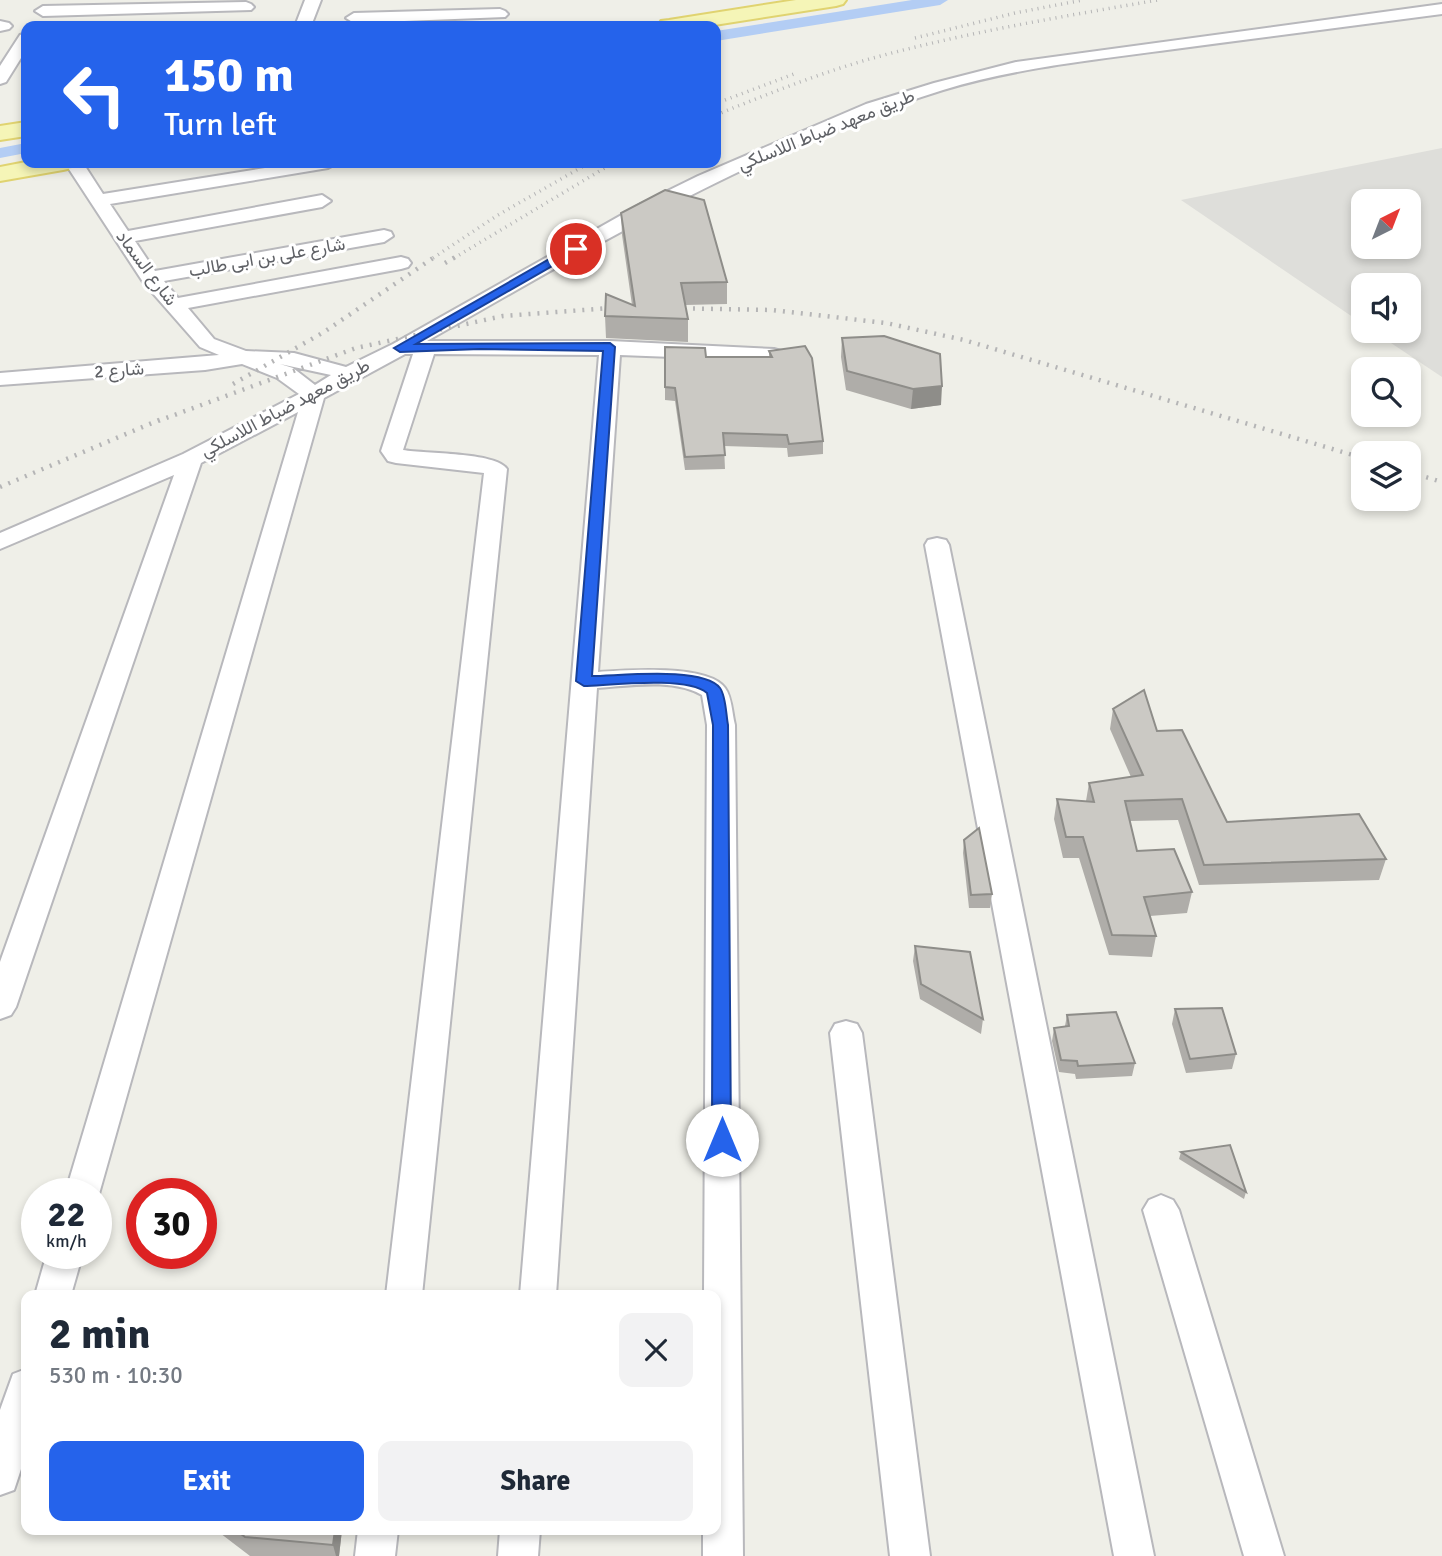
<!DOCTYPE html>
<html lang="en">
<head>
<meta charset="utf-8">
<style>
  :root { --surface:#fff; --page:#f2f2f3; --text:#1f2937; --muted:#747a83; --accent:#2563eb }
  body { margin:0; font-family:Signika,Vazirmatn,sans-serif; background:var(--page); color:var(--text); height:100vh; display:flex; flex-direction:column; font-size:26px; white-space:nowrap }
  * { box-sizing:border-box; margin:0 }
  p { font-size:23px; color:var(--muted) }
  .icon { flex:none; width:38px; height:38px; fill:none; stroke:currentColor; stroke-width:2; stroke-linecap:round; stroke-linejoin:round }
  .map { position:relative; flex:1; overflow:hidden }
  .details { position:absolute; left:21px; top:1290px; width:700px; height:245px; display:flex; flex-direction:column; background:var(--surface); border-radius:14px; box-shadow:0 4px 10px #0003 }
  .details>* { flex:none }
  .guide { position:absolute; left:21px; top:21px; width:700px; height:147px; border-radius:14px; box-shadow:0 4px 10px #0003; background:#2563eb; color:#fff; overflow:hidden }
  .needle { width:46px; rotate:42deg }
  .controls { position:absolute; left:1351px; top:189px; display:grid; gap:14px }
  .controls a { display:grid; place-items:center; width:70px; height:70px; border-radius:14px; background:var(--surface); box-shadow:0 4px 10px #0003; font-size:35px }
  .speed { position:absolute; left:21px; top:1178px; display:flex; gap:14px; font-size:35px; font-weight:700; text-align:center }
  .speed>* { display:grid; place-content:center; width:91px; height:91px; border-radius:50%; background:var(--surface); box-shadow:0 4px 10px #0003; line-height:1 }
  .speed small { font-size:18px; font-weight:400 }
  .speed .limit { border:10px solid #d22; background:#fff; color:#111 }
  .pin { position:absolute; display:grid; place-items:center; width:60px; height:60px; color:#fff; margin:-30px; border:4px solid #fff; border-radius:50%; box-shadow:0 2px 7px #0007 }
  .me { position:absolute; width:77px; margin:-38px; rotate:0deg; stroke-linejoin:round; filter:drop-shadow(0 0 5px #0008) }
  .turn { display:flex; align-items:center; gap:24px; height:147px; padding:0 28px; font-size:32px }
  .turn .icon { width:91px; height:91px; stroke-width:2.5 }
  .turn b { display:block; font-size:49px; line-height:60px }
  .round { display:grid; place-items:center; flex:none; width:74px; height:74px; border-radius:14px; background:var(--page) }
  .overview { display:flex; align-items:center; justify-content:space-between; height:119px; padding:0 28px }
  h1 { font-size:42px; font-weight:700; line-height:52px }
  .cta { display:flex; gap:14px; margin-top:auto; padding:14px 28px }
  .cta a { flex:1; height:80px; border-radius:14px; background:var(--accent); color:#fff; font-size:28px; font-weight:700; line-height:80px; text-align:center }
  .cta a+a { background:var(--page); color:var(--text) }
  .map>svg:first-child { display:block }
  .industrial { fill:#dededa; fill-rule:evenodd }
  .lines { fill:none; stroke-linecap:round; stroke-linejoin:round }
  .canal { fill:#b3cdf4; fill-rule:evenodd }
  .minor-casing { stroke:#b8b8bc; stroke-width:4 }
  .primary-casing { stroke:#e0d370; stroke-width:4 }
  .minor { fill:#fff; fill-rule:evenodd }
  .primary { fill:#f5f5b7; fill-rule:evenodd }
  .rail-far1 { stroke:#b5b5b6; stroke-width:3.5; stroke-dasharray:1 5; stroke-linecap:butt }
  .rail { stroke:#b5b5b6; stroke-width:4.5; stroke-dasharray:2 7; stroke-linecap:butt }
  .wall { fill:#afada9 }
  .shaded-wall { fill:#8e8d89 }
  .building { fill:#cbc9c4; stroke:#8e8d89; stroke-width:2 }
  .route { fill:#2563eb; stroke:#184099; stroke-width:2 }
  .labels { text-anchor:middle; stroke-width:6; stroke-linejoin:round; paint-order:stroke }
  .far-street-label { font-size:18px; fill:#5f6166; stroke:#fff }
</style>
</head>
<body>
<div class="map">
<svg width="1442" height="1556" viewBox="0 0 1442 1556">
  <rect width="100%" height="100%" fill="#efefe8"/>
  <!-- industrial -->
  <path class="industrial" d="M1442 148V377L1373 331H1409V285H1363V324L1181 200ZM1363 201H1409V247H1363Z"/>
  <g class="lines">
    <!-- canal -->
    <path class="canal" d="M912 0H948L940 5 716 41V31Z
      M26 143V153L0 158V148Z"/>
    <!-- minor casing -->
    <g class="minor-casing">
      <path id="minor" d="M305 0H321L311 26H295Z
        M246 2 251 4 254 7 251 10 43 16 35 11 43 6Z
        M1442 4V14C1350 26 1259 38 1167 50 1092 60 1016 68 943 90 759 147 593 247 427 341H610L774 349 781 351 784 355 781 359 774 361 620 355 598 672C626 670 708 664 725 688 732 697 732 714 735 725L743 1556H703V1530H716V1295H704L707 725 702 695C672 678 629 686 597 688L556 1295H520L599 355 434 354 403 450C425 454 496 452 507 469L422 1295H386L484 473 396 463 388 461 381 451 413 354H405L324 398 99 1194 96 1200V1194H65L298 412 201 463 16 1007 11 1015 0 1019V962L174 475 0 549V533L183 454 299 394 277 378 242 364 205 370 0 385V373L219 355 200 347 143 282 65 163H83L103 194 296 163H337L328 168 110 204 128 231 322 195 331 201 322 207 135 241 155 271 384 230 391 232 393 236 384 242 164 281 178 298 401 257 408 259 411 263 408 267 401 269 188 308 214 339 246 351 294 353 346 367 393 344 641 204 698 176 866 104 934 83 1016 62ZM280 364 331 375 315 385 293 368Z
        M500 9 505 11 508 14 505 17 354 23 346 18 354 13Z
        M0 21 9 23 12 26 9 29 0 31Z
        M26 33V50L6 82 0 84V66L20 35Z
        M937 538 946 540 949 545 1154 1556H1114L925 545 928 540Z
        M846 1021 857 1024 862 1033 930 1556H890L830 1033 835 1024Z
        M1161 1195 1173 1200 1179 1210 1284 1556H1244L1143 1210 1149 1200Z
        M47 1253H83L71 1295H35Z
        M26 1369V1454L14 1490 0 1495V1410L13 1374Z
        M358 1530H398L395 1556H355Z
        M500 1530H540L538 1556H498Z"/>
    </g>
    <!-- primary casing -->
    <g class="primary-casing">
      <path id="primary" d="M796 0H846L843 4 836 6 708 26H658L661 21 669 20Z
        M26 122V136L0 140V126Z
        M26 162V163H75L72 168 63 170 0 181V167Z"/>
    </g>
    <!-- minor -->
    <use href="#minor" class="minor"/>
    <!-- primary -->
    <use href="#primary" class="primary"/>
    <!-- rail-far1 -->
    <path class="rail-far1" d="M915 38 1015 13 1083 0
      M725 100 794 74
      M716 115C765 95 815 75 866 60 962 33 1060 17 1158 0
      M433 258 498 215 589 163
      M454 258 613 163"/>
    <!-- rail -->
    <path class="rail" d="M445 263 457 256
      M666 308 772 310 886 323 964 340 1363 458
      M233 384 324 332 436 256
      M158 421 356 348 503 316 624 307
      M1409 472 1442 482
      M0 487 164 418"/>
  </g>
  <!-- wall -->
  <path class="wall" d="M621 213 727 282V304L685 305 688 319V342L606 338 605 316 632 305 622 235Z
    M842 338 941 405 911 409 846 390 841 357Z
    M665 347 706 357H769V351L823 441V454L788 457 787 448 724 446 725 469 685 470 675 401 665 400Z
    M1113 709 1157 731 1227 822 1386 859 1379 880 1199 885 1178 820 1130 821 1137 851 1192 892 1187 913 1150 916 1156 936 1152 957 1109 955 1079 858H1063L1054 819 1057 799 1086 801 1089 783 1131 777 1110 729Z
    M964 840 992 894 990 908H969L963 853Z
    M915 946 983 1019 981 1034 920 999 913 961Z
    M1175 1009 1236 1054 1232 1069 1186 1073 1172 1024Z
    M1067 1015 1135 1063 1132 1076 1076 1079 1075 1074 1059 1072 1052 1041 1054 1028 1065 1026Z
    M1181 1152 1246 1192 1244 1199 1179 1159Z
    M216 1530H342L339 1556H250Z"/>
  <!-- shaded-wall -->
  <path class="shaded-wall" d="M942 386 941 405 911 409 913 389Z
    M335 1530H342L339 1556H336L333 1545Z"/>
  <!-- building -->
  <path class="building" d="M665 190 704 200 727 282 681 283 688 319 605 316 606 294 635 306 621 213Z
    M884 336 940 354 942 386 913 389 847 371 842 338Z
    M805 346 812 358 823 441 789 444 787 435 723 433 725 455 685 457 675 388 665 387V347L705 348 706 357H772L769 351Z
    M1144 690 1157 731 1182 730 1227 822 1359 814 1386 859 1204 865 1182 799 1125 801 1137 851 1174 849 1192 892 1144 897 1156 936 1112 935 1083 837H1066L1057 799 1094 802 1089 783 1143 775 1113 709Z
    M979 828 992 894 971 895 964 840Z
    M915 946 970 952 983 1019 921 984Z
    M1222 1008 1236 1054 1190 1059 1175 1009Z
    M1116 1012 1135 1063 1078 1066 1077 1061 1061 1060 1054 1028 1069 1026 1067 1015Z
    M1230 1145 1246 1192 1181 1152Z
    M236 1530H335L333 1545 245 1537Z"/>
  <!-- route -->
  <path class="route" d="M572 246 582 249 416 344 610 343 615 347 592 676C619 676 703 666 720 688 726 696 726 715 728 725L731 1140 729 1146 722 1148 715 1146 712 1140 713 725 707 693C687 676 612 685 584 686L576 681 603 351 480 349 400 352 394 348Z"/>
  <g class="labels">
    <!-- far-street labels -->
    <g class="far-street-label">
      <text transform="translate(826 130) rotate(-22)" y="6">طريق معهد ضباط اللاسلكي</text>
      <text transform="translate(267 257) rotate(-10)" y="6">شارع على بن ابى طالب</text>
      <text transform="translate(147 268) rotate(53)" y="6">شارع السماد</text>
      <text transform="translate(119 370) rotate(-4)" y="6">شارع 2</text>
      <text transform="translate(285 408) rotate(-28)" y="6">طريق معهد ضباط اللاسلكي</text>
    </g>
  </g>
</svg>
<div class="controls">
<a><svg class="needle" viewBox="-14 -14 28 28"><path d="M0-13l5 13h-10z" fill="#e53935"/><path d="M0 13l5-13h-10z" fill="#747a83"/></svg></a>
<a><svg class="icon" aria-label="sound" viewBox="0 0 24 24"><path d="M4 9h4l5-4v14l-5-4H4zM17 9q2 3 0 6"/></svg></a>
<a><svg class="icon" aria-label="search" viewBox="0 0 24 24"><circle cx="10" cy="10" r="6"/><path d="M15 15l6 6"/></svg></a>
<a><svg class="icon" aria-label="layers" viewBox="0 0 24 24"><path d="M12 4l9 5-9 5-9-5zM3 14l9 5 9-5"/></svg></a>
</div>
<div class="speed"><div>22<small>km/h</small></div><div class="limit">30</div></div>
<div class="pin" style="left:576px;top:249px;background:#d93025"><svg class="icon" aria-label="arrive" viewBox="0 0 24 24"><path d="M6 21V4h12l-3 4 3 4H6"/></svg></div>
<svg class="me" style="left:722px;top:1140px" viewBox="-20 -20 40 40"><circle r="19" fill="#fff"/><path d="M0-13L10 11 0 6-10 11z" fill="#2563eb"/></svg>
<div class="guide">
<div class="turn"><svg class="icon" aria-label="left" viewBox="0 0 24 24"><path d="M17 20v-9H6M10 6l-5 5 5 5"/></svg><div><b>150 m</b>Turn left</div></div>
</div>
<section class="details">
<div class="overview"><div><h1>2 min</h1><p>530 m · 10:30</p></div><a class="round"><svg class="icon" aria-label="close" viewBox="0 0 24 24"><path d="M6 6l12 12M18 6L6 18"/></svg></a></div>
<div class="cta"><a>Exit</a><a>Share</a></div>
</section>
</div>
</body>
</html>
